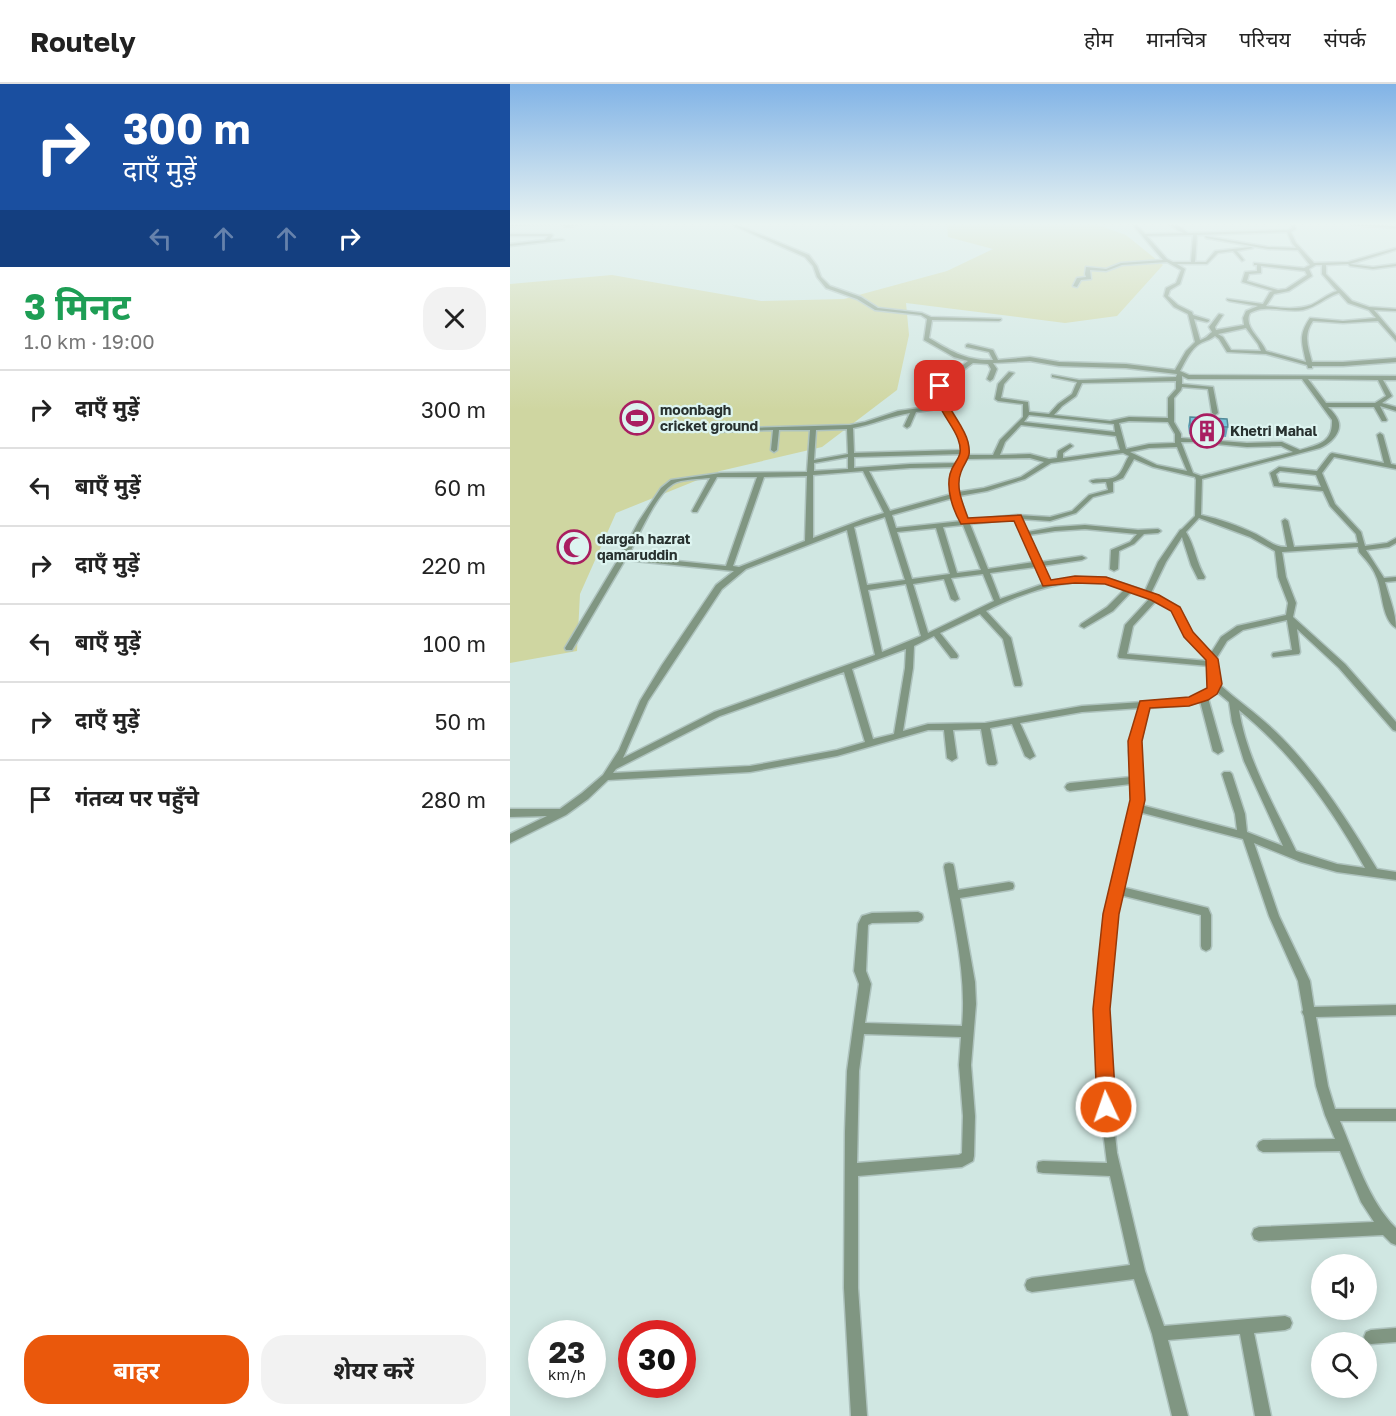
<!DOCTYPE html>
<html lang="hi">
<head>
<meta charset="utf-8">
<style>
  :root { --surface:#fff; --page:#f2f2f2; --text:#222; --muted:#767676; --line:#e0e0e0; --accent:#ea580c }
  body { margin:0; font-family:"Golos Text","Noto Sans Devanagari",sans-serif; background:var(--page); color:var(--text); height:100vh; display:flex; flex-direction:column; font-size:22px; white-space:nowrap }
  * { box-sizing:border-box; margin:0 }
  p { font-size:20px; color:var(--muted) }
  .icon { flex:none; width:33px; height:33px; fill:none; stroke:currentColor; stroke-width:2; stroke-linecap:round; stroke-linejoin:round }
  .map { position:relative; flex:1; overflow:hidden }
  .panel { display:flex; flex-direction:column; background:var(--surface); width:510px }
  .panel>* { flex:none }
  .top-card { background:#1a4fa0; color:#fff; overflow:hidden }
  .fabs { position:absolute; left:801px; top:1170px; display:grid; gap:12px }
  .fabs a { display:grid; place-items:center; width:66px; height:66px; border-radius:50%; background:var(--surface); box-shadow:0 3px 15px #0003; font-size:30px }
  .speed { position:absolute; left:18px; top:1236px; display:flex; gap:12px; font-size:30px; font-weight:700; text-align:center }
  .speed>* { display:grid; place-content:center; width:78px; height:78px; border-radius:50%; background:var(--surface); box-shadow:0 3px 15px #0003; line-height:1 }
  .speed small { font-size:15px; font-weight:400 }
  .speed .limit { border:9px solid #d22; background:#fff; color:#111 }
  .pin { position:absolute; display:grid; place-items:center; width:51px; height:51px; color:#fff; margin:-26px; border-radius:12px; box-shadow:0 3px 9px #0006 }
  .me { position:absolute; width:66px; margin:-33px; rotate:357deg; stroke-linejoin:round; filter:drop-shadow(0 0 4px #0008) }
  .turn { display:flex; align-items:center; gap:21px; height:126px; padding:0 24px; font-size:27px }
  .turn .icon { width:78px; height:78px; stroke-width:2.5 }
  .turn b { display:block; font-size:42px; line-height:51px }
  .lanes { display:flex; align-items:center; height:57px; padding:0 24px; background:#0003; justify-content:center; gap:30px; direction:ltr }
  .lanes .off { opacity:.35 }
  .round { display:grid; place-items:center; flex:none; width:63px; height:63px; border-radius:24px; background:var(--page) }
  .summary { display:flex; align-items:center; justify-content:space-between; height:102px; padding:0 24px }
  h1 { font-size:36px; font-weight:700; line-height:45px; color:#1e9e55 }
  .primary-button { display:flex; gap:12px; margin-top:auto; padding:12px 24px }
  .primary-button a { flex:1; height:69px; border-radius:24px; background:var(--accent); color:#fff; font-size:24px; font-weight:700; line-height:69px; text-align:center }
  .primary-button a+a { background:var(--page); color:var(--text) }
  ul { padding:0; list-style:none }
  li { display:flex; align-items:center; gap:18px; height:78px; padding:0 24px; border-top:2px solid var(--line) }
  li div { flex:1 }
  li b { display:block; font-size:22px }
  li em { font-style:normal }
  header { display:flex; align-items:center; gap:36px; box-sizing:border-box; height:84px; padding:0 30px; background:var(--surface); border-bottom:2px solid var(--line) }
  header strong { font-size:28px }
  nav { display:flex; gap:33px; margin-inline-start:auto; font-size:21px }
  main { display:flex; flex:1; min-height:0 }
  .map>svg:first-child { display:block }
  .green { fill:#cfd6a1 }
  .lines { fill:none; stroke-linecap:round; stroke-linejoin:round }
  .street-casing { stroke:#aec3be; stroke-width:3 }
  .street { fill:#809682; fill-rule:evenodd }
  .wall { fill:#65a9bc }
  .building { fill:#76c5db; stroke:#538a99; stroke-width:1.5 }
  .route { fill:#ea580c; stroke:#983908; stroke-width:1.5 }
  .labels { text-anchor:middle; stroke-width:4.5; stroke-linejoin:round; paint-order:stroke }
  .far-poi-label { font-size:14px; font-weight:bold; fill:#28312f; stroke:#ddf4f0; text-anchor:start }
</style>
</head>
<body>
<header>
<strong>Routely</strong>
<nav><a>होम</a><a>मानचित्र</a><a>परिचय</a><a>संपर्क</a></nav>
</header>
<main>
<section class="panel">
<div class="top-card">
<div class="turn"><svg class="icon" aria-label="right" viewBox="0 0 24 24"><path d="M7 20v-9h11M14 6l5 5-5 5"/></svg><div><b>300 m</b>दाएँ मुड़ें</div></div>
<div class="lanes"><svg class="icon off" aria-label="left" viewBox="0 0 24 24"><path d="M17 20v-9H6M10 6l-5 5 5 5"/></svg><svg class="icon off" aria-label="ahead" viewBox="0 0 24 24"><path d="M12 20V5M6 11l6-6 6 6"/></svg><svg class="icon off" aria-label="ahead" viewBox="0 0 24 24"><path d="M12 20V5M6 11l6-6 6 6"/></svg><svg class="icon" aria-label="right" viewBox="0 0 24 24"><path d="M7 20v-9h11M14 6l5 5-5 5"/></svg></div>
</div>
<div class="summary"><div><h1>3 मिनट</h1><p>1.0 km · 19:00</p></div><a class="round"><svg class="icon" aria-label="close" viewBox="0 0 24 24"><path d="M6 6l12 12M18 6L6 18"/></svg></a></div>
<ul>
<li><svg class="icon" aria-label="right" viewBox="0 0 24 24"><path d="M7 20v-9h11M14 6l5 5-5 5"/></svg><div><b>दाएँ मुड़ें</b></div><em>300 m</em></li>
<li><svg class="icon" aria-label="left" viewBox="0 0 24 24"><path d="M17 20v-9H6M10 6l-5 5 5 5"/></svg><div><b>बाएँ मुड़ें</b></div><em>60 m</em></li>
<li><svg class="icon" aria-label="right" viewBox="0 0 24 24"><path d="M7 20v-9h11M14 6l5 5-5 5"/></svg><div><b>दाएँ मुड़ें</b></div><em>220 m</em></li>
<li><svg class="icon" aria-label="left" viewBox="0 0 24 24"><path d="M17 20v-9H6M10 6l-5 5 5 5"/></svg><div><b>बाएँ मुड़ें</b></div><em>100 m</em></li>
<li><svg class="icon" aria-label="right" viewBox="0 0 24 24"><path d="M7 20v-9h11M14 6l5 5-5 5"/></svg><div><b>दाएँ मुड़ें</b></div><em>50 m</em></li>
<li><svg class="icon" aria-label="arrive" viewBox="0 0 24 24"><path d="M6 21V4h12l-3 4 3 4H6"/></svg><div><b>गंतव्य पर पहुँचे</b></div><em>280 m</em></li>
</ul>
<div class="primary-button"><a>बाहर</a><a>शेयर करें</a></div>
</section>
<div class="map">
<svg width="886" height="1332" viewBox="0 0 886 1332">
  <rect width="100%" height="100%" fill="#d0e7e2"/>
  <!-- green -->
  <path class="green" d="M437 140H585L616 151 653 181 607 232 555 239 396 219 399 251 387 306 312 363 210 387 106 429 70 510 67 567 0 579V200L102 191 251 217 334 215 437 187 483 165 438 153Z"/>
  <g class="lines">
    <!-- street casing -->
    <g class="street-casing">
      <path id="street" d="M0 140H45L0 142Z
        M49 140H75L57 143Z
        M220 140H225L299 171 307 182 311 193 320 202 351 213 368 224 412 229 421 233 491 235V236L489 237 422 236 419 254C441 267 456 277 483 276L479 268 456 263V261L458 260 483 266 488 276 520 273 549 278 616 280 665 286 676 267 685 258 678 230 664 223 654 212 656 204 666 199 671 186 657 178 612 181 596 187 580 186 581 195 571 196 567 203 563 202 567 194 576 193 575 190 576 183 596 185 611 179 653 176 622 140H626L635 150 673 149 658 140 669 142 678 149 778 146 782 144 780 140H784L786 145 781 148 786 159 804 179 838 178 886 164V166L840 180 863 183 886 180V182L863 185 840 182 838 180 816 181V190L842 217 859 223 886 225V227L864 226 886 252V257L868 237 833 239 803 237C793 251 798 263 802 278H833L886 274V278L833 282H802V284H798L797 281 756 270 717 268 709 255 705 252C700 256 697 256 691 259 681 264 675 278 670 287L679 291 886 292V296H873L882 312 872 319 886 323V327L870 322 877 336 876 337H872L864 323H818C821 326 826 331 828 336 833 348 820 360 810 364L692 395 691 431C710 435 729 442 746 450 756 455 766 464 777 463L772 437 775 435 778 437 784 463 848 459 846 450 820 422 813 407 764 402 760 389 769 383 807 387 820 370 822 369 874 379 867 351 870 349 873 351 881 380 886 381V385L824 373 812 389 825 420 851 448 855 462 877 459 886 454V459L879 463 856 466 874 494 886 493V497L875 498C879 513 886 529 886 544 871 535 873 506 866 492 863 483 855 475 849 468L848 463 772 468 776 493 786 519 783 533 835 580 886 638V647L883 646 829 584 787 545 790 568 789 570 763 573 762 571 763 569 782 566 777 536 733 546 717 557 706 575 709 600C730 619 753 634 772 654 810 693 839 739 867 785L886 788V796L827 788 791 778 744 759 769 832 800 897 804 923 886 921V931L806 933 818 1002 825 1025H886V1037H830C845 1072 859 1118 886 1144V1161L881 1159 873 1151 749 1157 744 1155 742 1150 744 1145 749 1143 864 1138 851 1118 830 1067 753 1068 749 1066 747 1062 749 1058 753 1056 825 1055 815 1031 806 1002 794 932 792 928 793 926 788 897 759 832 733 755 629 728 612 803 698 824 701 831V862L700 865 696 867 692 865 691 862V831L610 811 606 830 598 925 602 1023 607 1069 635 1187 654 1242 775 1232 780 1234 782 1239 780 1244 775 1246 744 1249 761 1332H745L730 1250 658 1256 678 1332H662L642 1250 624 1195 522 1208 517 1206 515 1201 517 1196 522 1194 620 1181 600 1092 533 1089 528 1088 527 1083 528 1078 533 1077 597 1079 590 1023 586 925 596 830 622 716 621 700 560 707 557 706 555 703 557 700 560 699 621 693 619 667 630 624 572 628 510 639 525 672 520 675 515 672 502 640 480 644 487 679 485 681H479L477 679 471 645 443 646 447 674 442 677 437 674 434 646H418L327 672 240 688 98 696 78 715 56 731 0 759V750L37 732 0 733V725H50L72 709 93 691 109 666 130 617 152 581 206 501 224 487 115 476 62 566H56L55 564 112 469 129 437 151 404 161 396 211 389 297 388 300 346H269L267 366 264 368 261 366 263 346 204 348 201 346 202 345 340 341 355 338 388 327 432 321 426 308 433 296 458 277 444 273 414 256 417 235 411 231 365 226 347 215 316 204 307 193 303 182 295 173ZM777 148 782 159 786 164 758 163 695 152 696 154 758 165 788 166 800 181 794 184 744 179V181H747V187L735 188 732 198 763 207 760 208 753 220 717 215V216L719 217 748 222 736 227 733 234 734 241 706 246 705 243 713 231 709 230 699 243 702 248C698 251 697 254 690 256L684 235 697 238 699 237V236L683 231 682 228 668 221 658 212 660 206 670 200 675 185 667 180H697L708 169 723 167 732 177 734 176 727 167 743 164 741 163 705 167 696 178H685L687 151ZM683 151 681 178H663L657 175 637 152ZM806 181H812V190L827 207C817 210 810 217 801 221 787 226 771 224 756 222L764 210 779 207 802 192 799 185ZM751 182 795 187 797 191 776 205 768 206 737 197 739 190 751 189ZM829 209 838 219 859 226 866 234 833 237 800 234C788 251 792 259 796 278L756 267C751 254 733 243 740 229 744 227 749 225 754 225 767 224 780 228 793 226 807 223 816 213 829 209ZM736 244 748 260 751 267 721 266 713 253 708 250ZM520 277 549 282 616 284 667 290 666 293 569 296 542 291V293L567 298 562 310 548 320 539 330 519 328 518 318 491 314 494 300 504 289 499 288 488 300 485 315 488 317 513 320V333L490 356 483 371H458L456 356 432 308 437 298 463 279 478 280 481 285 477 295 480 297 483 295 487 285 483 279ZM672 292 678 295H792L822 336C823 359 808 361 790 366L772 358 737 359 671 354V350L664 338V314L671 306 672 303 698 305 702 329 705 331 708 329 703 303 672 300ZM798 295 868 296 876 312 865 319H816ZM666 297V305L658 314V334L619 333 600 337 544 331 552 322 566 312 572 299ZM434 324 450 356 451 366 344 369 343 344C362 341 380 332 400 329L394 342 397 344 400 342 406 328ZM519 331 604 340 605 348 514 338ZM619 337 658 338 665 350V359L639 360 616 365 609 339ZM511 341 606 352 610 366 553 374V369L563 362 560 360 548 367 547 374 539 375 520 370 490 371 495 358ZM337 345 338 370 304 376 306 346ZM671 358H685L737 363 771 362 783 368 691 392 683 389ZM667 363 677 387 647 381 620 368 639 364ZM613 369 619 372C615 378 613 386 609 390 602 398 588 393 580 397L583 399 596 398 598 406 579 411 562 427 540 433 507 431 458 436 449 412 477 407 515 395 541 379ZM452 370V373L448 379 400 380 344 384V373ZM338 373V385L304 387V379ZM520 374 534 378 511 393 474 404 448 408V389L457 375ZM624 375 643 383 685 393 686 396 685 432 672 445 670 446 648 478 635 507 596 494H565L540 497 532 482 572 476 576 474 572 472 531 478 519 451 545 447 575 445 627 450 620 458 601 466 600 485 604 487 608 485 609 467 624 460 634 450 648 449 651 447 648 445 628 446 575 441 545 443 517 448 511 435 540 437 566 429 583 413 603 408V398L613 394ZM446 383 442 389V410L380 427 359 387 400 384ZM353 387 374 429 354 435 303 454V391ZM770 387 806 391 811 403 769 399 766 390ZM297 392 295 457 229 483 223 482 254 393ZM207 393H247L216 482 118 472C128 454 145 411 163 400 171 395 191 395 200 394L182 427 183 428H187ZM443 414 452 437 386 444 382 431ZM375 433 395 496 357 501 344 443ZM689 434 740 453 765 467 768 493 778 519 776 531 727 542 711 553 701 569 681 549 669 523 641 509 656 478 672 453 681 481 688 495H694L695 493C686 479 685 462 676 448ZM505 435 524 478 478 485 460 440ZM453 441 471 486 447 489 433 443ZM426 444 440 490 402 495 387 448ZM337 446 365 571 204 628 113 674 138 617 212 505 236 485ZM526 483 533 500 490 515 480 489ZM473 490 484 517 418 549 403 500 434 495 441 515 445 517 449 515 441 494ZM565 498H595L615 505 597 523 571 540 570 542 574 544 603 527 622 507 640 514 615 541 608 572 609 574 699 582 701 601 699 605 690 611 678 615 572 622 475 639 418 640 393 647 403 584 404 562 424 552 441 574H447L448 572 447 570 430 549 470 530 493 555 504 600 505 602H511L512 600 501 554 476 527C504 513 534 502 565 498ZM396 500 411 552 372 568 358 506ZM646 517 663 526 675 552 698 577 617 570 623 542ZM396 565 395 584 384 650 363 655 342 585ZM334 588 355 658 327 666 240 682 103 689 106 685 210 632ZM707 608 719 618 722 638 734 677 773 762 737 748 735 730 722 690 720 688H714L712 690 725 730 727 746 631 721 632 716 629 667 638 624 679 621 690 617 703 667 708 670 713 667 698 614ZM729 626C783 670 821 723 855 784L827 780 786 767C764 721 737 676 729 626Z
        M839 140 886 142V144L841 141Z
        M0 150H41L43 151 40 156 52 155 54 156 0 162V160L35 156 38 152H0Z
        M439 779 443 780 444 783 448 806 499 798 503 799 504 802 503 805 499 806 450 814 465 898 466 920 461 981 465 1032 464 1072 463 1077 452 1083 348 1092V1204L357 1332H341L334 1204 335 1048 337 987 349 900 344 887 348 840 352 832 362 829 408 828 412 830 413 833 412 836 408 838 362 839 358 841 356 887 361 900 355 939 452 942C457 889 443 836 434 783L435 780ZM354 950 451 953 449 981 453 1032 452 1069 449 1071 347 1079 349 987Z
        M886 1244V1258L861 1260 856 1258 854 1253 856 1248 861 1246Z"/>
    </g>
    <!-- street -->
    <use href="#street" class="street"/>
  </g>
  <!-- wall -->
  <path class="wall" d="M680 333 718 343 716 353 679 350 678 342Z"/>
  <!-- building -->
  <path class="building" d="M680 333 717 335 718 343 680 341Z"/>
  <!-- sky -->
  <linearGradient id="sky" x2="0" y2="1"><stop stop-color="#81b3e6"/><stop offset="0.43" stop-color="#eaf4f2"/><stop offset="1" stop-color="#eaf4f2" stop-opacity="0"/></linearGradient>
  <rect width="886" height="326" fill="url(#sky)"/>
  <!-- route -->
  <path class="route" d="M427 300 434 302C433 323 453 338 458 358 462 375 456 374 451 388 445 403 453 420 458 434L511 431 541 496 565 492 596 493 649 511 670 523 683 548 708 575 712 600 707 610 698 616 679 622 640 624 632 657 635 716 609 830 600 925 606 1023 603 1030 596 1033 590 1030 587 1023 583 925 593 830 620 716 618 657 630 617 679 613 697 604 696 576 674 553 661 527 641 516 595 500 565 499 533 502 504 437 451 440C443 426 436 406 440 390 444 375 455 374 448 355 442 338 421 320 427 300Z"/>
  <!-- icons -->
  <defs>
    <g id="stadium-ring" transform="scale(1.725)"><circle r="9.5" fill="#ddf4f0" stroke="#a91e61" stroke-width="1.5"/><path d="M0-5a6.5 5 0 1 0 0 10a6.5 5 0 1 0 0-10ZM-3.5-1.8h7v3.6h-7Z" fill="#a91e61"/></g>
    <g id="building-ring" transform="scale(1.725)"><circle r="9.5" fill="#ddf4f0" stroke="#a91e61" stroke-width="1.5"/><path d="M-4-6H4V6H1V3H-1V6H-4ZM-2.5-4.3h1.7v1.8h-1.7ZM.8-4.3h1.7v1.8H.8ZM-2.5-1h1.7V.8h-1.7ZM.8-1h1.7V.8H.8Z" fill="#a91e61"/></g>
    <g id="mosque-ring" transform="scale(1.725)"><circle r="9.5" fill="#ddf4f0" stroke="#a91e61" stroke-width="1.5"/><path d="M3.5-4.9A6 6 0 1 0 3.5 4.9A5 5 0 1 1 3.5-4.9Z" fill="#a91e61"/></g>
  </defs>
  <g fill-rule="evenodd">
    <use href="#stadium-ring" x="127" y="334"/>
    <use href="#building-ring" x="697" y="347"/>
    <use href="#mosque-ring" x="64" y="463"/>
  </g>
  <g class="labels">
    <!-- far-poi labels -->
    <g class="far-poi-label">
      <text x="150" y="331">moonbagh<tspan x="150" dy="16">cricket ground</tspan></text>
      <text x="720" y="352">Khetri Mahal</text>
      <text x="87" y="460">dargah hazrat<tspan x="87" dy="16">qamaruddin</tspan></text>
    </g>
  </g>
</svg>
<div class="fabs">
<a><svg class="icon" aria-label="sound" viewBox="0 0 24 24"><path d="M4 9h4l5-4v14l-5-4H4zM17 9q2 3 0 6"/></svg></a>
<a><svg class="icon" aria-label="search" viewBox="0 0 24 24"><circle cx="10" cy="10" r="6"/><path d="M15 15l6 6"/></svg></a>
</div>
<div class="speed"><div>23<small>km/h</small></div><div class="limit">30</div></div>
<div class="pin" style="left:430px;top:302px;background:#d93025"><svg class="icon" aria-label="arrive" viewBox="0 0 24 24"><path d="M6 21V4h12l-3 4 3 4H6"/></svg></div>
<svg class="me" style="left:596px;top:1023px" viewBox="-20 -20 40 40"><circle r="17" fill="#ea580c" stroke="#fff" stroke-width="3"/><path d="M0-11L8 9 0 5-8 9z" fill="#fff"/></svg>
</div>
</main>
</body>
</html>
